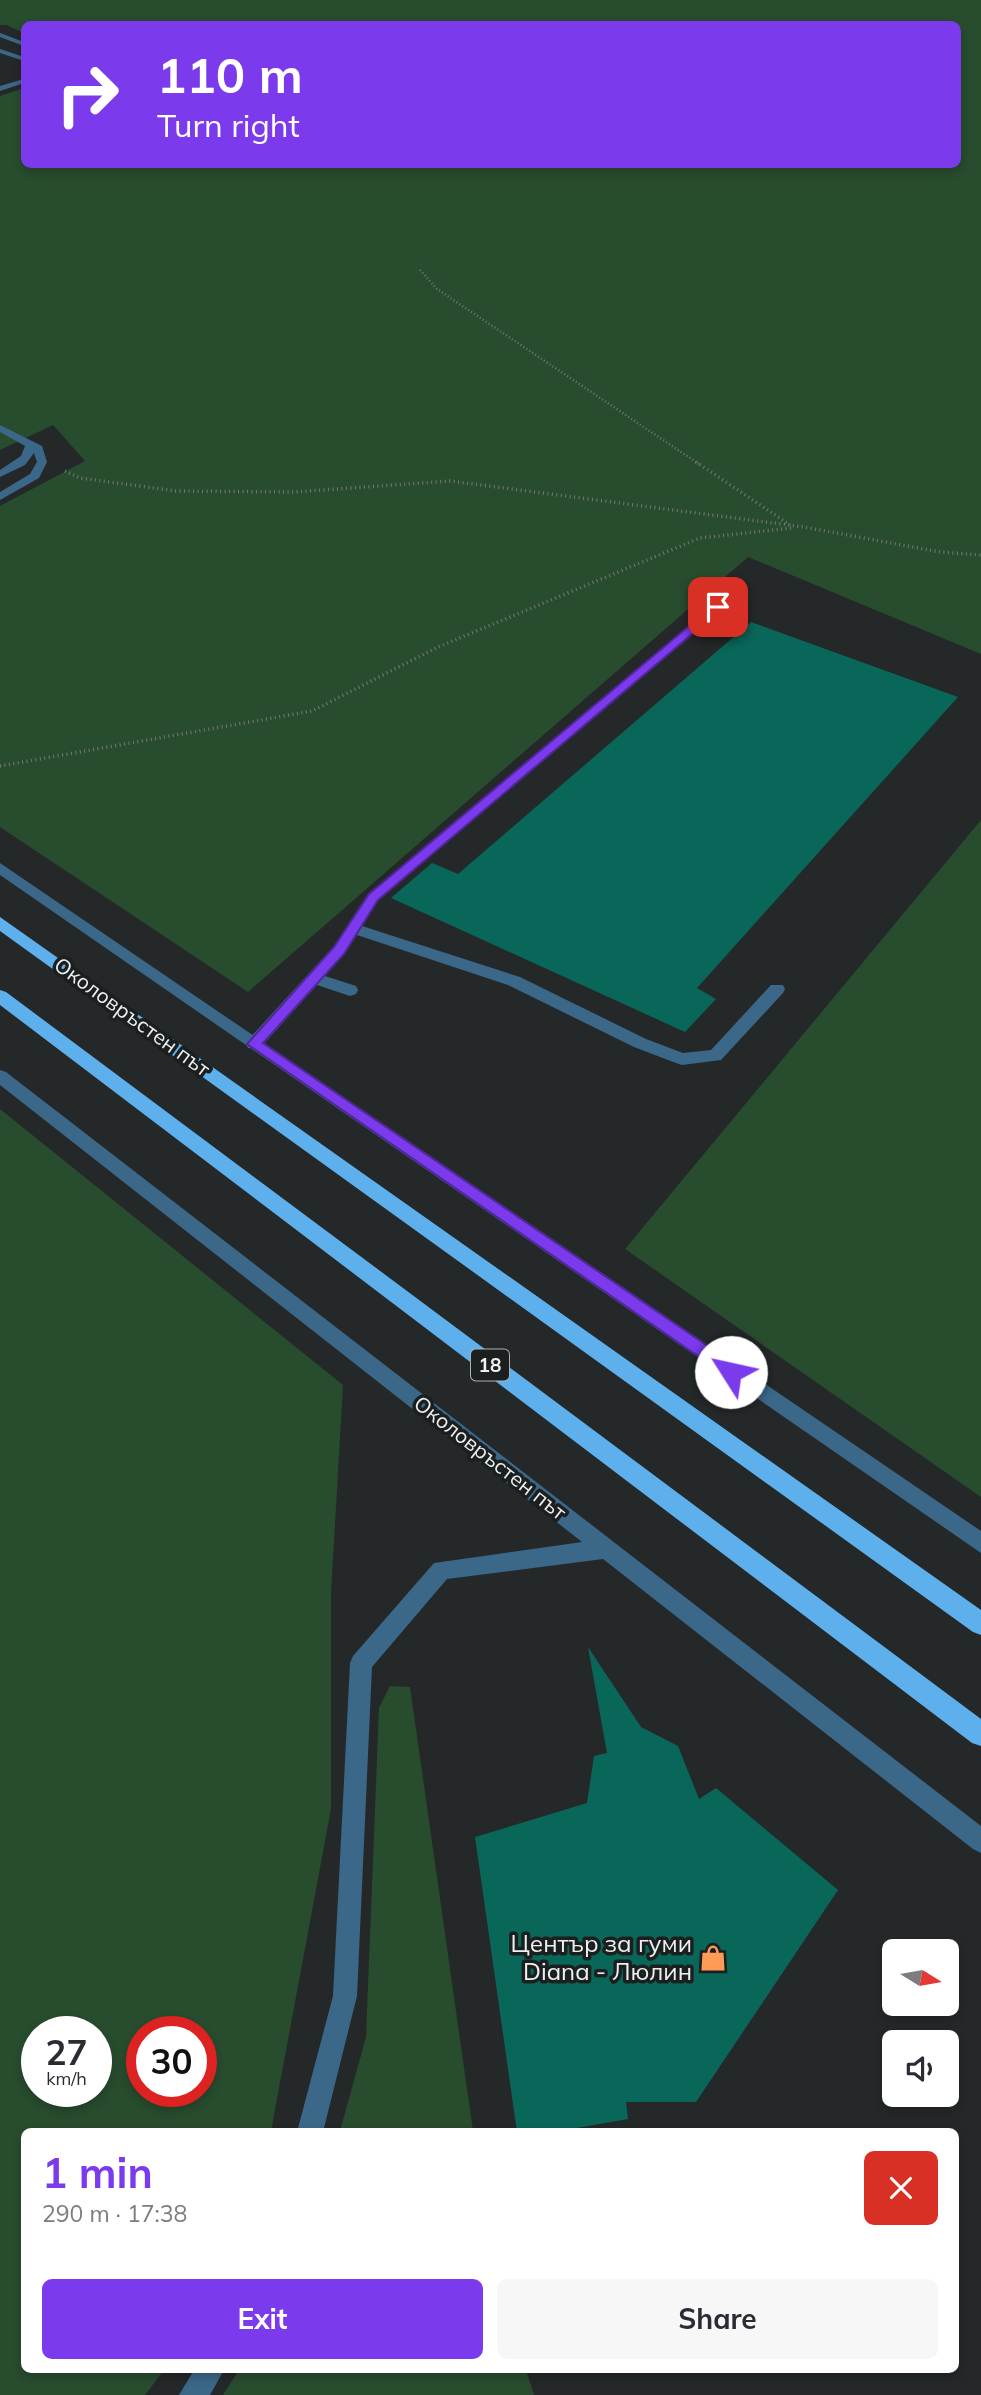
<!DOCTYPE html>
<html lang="en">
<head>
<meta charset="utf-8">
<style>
  :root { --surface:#fff; --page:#f7f7f7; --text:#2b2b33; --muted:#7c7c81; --accent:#7c3aed }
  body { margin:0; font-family:Mulish,sans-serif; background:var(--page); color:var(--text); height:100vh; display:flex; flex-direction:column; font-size:26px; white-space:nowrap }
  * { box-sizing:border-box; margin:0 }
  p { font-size:23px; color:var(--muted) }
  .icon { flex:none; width:38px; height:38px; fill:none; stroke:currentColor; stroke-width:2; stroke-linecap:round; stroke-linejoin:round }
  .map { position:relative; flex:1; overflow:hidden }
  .side { position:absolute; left:21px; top:2128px; width:938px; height:245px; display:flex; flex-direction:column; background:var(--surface); border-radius:10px; box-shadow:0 4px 10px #0003 }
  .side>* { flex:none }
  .top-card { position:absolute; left:21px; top:21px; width:940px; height:147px; border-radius:10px; box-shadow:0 4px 10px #0003; background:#7c3aed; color:#fff; overflow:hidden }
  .needle { width:46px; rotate:101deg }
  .controls { position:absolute; left:882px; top:1939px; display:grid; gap:14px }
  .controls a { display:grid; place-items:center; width:77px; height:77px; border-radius:10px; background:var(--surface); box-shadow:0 4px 10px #0003; font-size:35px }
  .speed { position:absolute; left:21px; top:2016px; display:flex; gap:14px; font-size:35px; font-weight:700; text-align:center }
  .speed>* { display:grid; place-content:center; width:91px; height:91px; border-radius:50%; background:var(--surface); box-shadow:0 4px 10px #0003; line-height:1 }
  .speed small { font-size:18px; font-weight:400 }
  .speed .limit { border:10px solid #d22; background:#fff; color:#111 }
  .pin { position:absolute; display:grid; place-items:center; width:60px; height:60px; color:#fff; margin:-30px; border-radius:14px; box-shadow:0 4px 10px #0006 }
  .me { position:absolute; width:77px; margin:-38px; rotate:305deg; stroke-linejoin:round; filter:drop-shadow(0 0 5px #0008) }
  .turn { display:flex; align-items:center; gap:24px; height:147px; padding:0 21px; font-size:32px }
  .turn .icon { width:91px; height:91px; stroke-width:2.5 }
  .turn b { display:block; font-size:49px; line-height:60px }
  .round { display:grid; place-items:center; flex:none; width:74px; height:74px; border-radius:10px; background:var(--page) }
  .summary { display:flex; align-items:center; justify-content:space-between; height:119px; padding:0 21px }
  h1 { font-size:42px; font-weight:700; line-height:52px; color:var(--accent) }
  .cta { display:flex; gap:14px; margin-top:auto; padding:14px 21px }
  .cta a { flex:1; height:80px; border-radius:10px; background:var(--accent); color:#fff; font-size:28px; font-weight:700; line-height:80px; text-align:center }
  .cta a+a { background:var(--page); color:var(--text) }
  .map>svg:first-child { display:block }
  .green { fill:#284c2e; fill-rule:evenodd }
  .building { fill:#09675a }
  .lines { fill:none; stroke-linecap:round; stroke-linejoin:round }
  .path-far1 { stroke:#757778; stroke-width:2.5; stroke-dasharray:1 2.5; stroke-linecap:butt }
  .path { stroke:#757778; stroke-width:3.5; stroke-dasharray:1 3.5; stroke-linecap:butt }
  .service { fill:#3b6788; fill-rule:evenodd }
  .minor { fill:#3b6788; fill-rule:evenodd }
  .trunk { fill:#5eb0ec; fill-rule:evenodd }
  .route { fill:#7c3aed; stroke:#51269a; stroke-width:2 }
  .labels { text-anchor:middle; stroke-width:7; stroke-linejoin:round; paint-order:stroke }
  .shield { fill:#1b1f1f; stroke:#afb1b1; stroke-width:2 }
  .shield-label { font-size:19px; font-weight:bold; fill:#eef0f0 }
  .street-label { font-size:21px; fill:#eef0f0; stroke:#1b1f1f }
  .near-poi-label { font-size:24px; fill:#eef0f0; stroke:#1b1f1f; text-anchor:end }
</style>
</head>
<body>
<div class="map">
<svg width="981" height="2395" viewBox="0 0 981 2395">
  <rect width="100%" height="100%" fill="#252829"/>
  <!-- green -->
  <path class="green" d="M0 0H981V654L748 557 248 992 0 827V506L85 461 53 425 0 450V96L24 88V164H957V24H24V33L6 25H0Z
    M981 820V1497L625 1249Z
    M0 1109 343 1385 331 1593V1809L271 2131 24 2132V2370H164L145 2395H0ZM37 2032H96V2091H37ZM142 2032H201V2091H142Z
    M390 1686 410 1687 473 2131H340L366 2037 379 1708Z
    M239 2370H526L534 2395H223Z"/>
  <!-- building -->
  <path class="building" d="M751 622 958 697 697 988 716 999 685 1032 391 898 432 863 458 874Z
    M588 1647 641 1727 678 1746 699 1799 716 1788 838 1890 696 2102H626L628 2119 554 2132H517L475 1837 587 1803 594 1756 607 1753Z"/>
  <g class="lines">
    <!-- path-far1 -->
    <path class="path-far1" d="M420 270 437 289 699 464"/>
    <!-- path -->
    <path class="path" d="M696 462 790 525
      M65 471 80 478 176 491 294 492 450 481 804 527 940 552 981 555
      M0 766 312 711 438 647 700 538 792 528"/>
    <!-- service -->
    <path class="service" d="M0 33 24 42V46L0 37Z
      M0 49 24 57V61L0 53Z
      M24 79V83L0 91V86Z
      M738 586 742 587V593L378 900 362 926 520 977 646 1039 683 1053 711 1050 771 985H783L785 989 783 993 721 1060 682 1065 676 1063 634 1047 508 985 357 935 344 954 325 976 356 986 358 990 356 994 350 996 317 985 260 1048H248L246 1044 248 1040 334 946 368 894Z"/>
    <!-- minor -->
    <path class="minor" d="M0 425 42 446 47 462 39 478 0 500V492L30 474 37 462 34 453 25 465 0 477V470L21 456 25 446 0 432Z
      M0 863 981 1531V1553L0 875Z
      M0 1070 6 1072 981 1826V1853L973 1849 603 1559 447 1579 372 1667 357 1996 323 2132H297L333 1996 350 1663 353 1656 434 1563 582 1542 0 1085Z
      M194 2370H224L210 2395H179Z"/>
    <!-- trunk -->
    <path class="trunk" d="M0 917 981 1610V1635L973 1632 0 931Z
      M0 990 6 992 981 1719V1746L972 1743 0 1005Z"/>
  </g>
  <!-- route -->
  <path class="route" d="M714 605 724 607 378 900 344 954 263 1043 737 1366 740 1372 737 1377 731 1379 247 1044 334 947 369 894Z"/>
  <!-- icons -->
  <defs>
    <g id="shop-bare" transform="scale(2.1)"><path d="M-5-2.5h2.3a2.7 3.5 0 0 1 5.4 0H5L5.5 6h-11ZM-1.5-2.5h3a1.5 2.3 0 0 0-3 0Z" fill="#fe9c57" stroke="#1b1f1f" stroke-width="2.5" paint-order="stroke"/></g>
  </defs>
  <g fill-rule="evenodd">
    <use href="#shop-bare" x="713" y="1958"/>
  </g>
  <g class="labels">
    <!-- shield labels -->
    <rect class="shield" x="471" y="1349.5" width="38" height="31" rx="5"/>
    <g class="shield-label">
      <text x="490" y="1372">18</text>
    </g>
    <!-- street labels -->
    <g class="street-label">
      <text transform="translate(132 1017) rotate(36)" y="7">Околовръстен път</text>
      <text transform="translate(490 1458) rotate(38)" y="7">Околовръстен път</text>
    </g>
    <!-- near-poi labels -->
    <g class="near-poi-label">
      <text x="692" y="1952">Център за гуми<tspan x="692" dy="28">Diana - Люлин</tspan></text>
    </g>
  </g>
</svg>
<div class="controls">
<a><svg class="needle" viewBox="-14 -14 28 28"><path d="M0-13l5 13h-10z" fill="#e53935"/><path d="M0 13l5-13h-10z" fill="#7c7c81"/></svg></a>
<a><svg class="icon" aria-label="sound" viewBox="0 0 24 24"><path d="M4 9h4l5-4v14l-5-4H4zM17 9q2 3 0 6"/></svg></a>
</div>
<div class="speed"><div>27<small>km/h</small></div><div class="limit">30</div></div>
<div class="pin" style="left:718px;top:607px;background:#d93025"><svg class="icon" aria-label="arrive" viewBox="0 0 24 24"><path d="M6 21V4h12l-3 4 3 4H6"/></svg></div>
<svg class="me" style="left:731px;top:1372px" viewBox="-20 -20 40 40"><circle r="19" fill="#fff"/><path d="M0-13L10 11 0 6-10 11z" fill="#7c3aed"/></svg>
<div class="top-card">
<div class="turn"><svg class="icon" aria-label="right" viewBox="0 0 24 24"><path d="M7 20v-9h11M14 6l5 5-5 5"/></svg><div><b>110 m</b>Turn right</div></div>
</div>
<section class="side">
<div class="summary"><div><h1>1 min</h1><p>290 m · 17:38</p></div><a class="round" style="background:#d93025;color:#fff"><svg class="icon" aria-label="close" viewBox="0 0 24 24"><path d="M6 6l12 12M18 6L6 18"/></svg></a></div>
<div class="cta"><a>Exit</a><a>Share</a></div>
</section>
</div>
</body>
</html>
